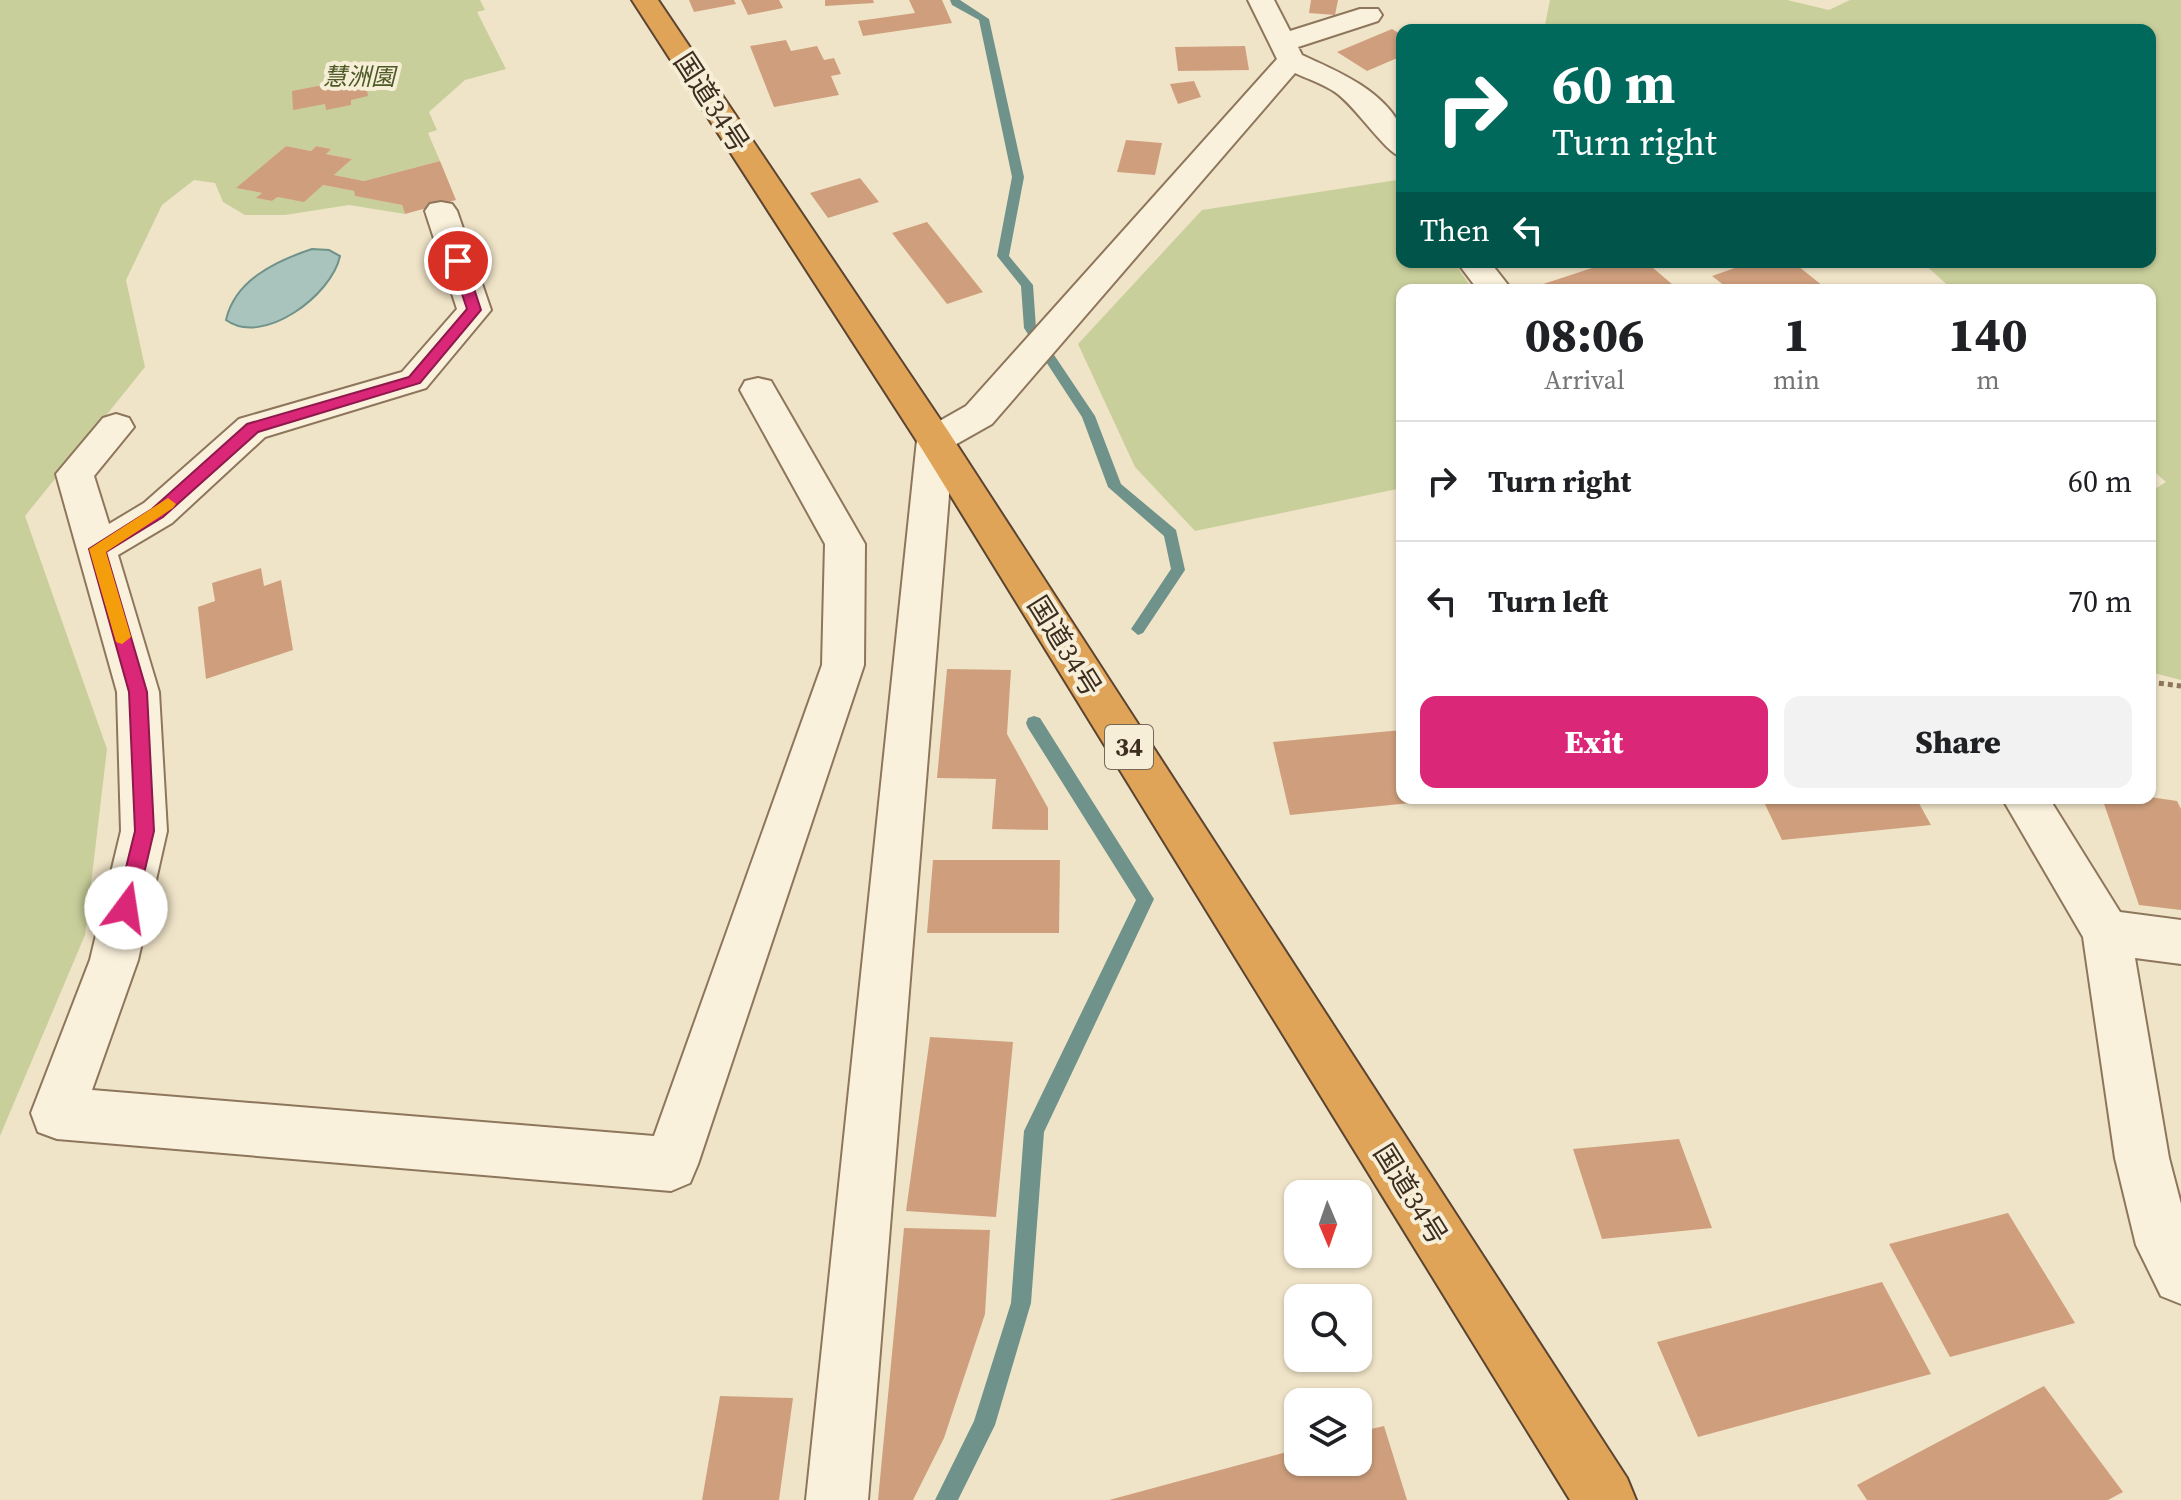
<!DOCTYPE html>
<html lang="en">
<head>
<meta charset="utf-8">
<style>
  :root { --surface:#fff; --page:#f2f2f2; --text:#202124; --muted:#757577; --line:#e0e0e0; --accent:#db2777 }
  body { margin:0; font-family:"Source Serif 4","Noto Sans JP",serif; background:var(--page); color:var(--text); height:100vh; display:flex; flex-direction:column; font-size:30px; white-space:nowrap }
  * { box-sizing:border-box; margin:0 }
  p { font-size:26px; color:var(--muted) }
  .icon { flex:none; width:44px; height:44px; fill:none; stroke:currentColor; stroke-width:2; stroke-linecap:round; stroke-linejoin:round }
  .map { position:relative; flex:1; overflow:hidden }
  .panel { position:absolute; left:1396px; top:284px; width:760px; height:520px; display:flex; flex-direction:column; background:var(--surface); border-radius:16px; box-shadow:0 2px 6px #0004 }
  .panel>* { flex:none }
  .guide { position:absolute; left:1396px; top:24px; width:760px; height:244px; border-radius:16px; box-shadow:0 2px 6px #0004; background:#00695c; color:#fff; overflow:hidden }
  .needle { width:52px; rotate:178deg }
  .controls { position:absolute; left:1284px; top:1180px; display:grid; gap:16px }
  .controls a { display:grid; place-items:center; width:88px; height:88px; border-radius:16px; background:var(--surface); box-shadow:0 2px 6px #0004; font-size:40px }
  .pin { position:absolute; display:grid; place-items:center; width:68px; height:68px; color:#fff; margin:-34px; border:4px solid #fff; border-radius:50%; box-shadow:0 2px 8px #0007 }
  .me { position:absolute; width:88px; margin:-44px; rotate:14deg; stroke-linejoin:round; filter:drop-shadow(0 0 6px #0008) }
  .turn { display:flex; align-items:center; gap:28px; height:168px; padding:0 24px; font-size:36px }
  .turn .icon { width:104px; height:104px; stroke-width:2.5 }
  .turn b { display:block; font-size:56px; line-height:68px }
  .then { display:flex; align-items:center; height:76px; padding:0 24px; background:#0003; gap:16px; font-size:30px }
  .eta { display:flex; justify-content:space-evenly; align-items:center; height:136px; text-align:center }
  .eta b { font-size:48px; font-weight:800; line-height:56px }
  .cta { display:flex; gap:16px; margin-top:auto; padding:16px 24px }
  .cta a { flex:1; height:92px; border-radius:16px; background:var(--accent); color:#fff; font-size:32px; font-weight:800; line-height:92px; text-align:center }
  .cta a+a { background:var(--page); color:var(--text) }
  ul { padding:0; list-style:none }
  li { display:flex; align-items:center; gap:24px; height:120px; padding:0 24px; border-top:2px solid var(--line) }
  li div { flex:1 }
  li b { display:block; font-size:30px }
  li em { font-style:normal }
  .map>svg:first-child { display:block }
  .green { fill:#c9cf9b }
  .water { fill:#a9c4bc; stroke:#6f938a; stroke-width:2 }
  .lines { fill:none; stroke-linecap:round; stroke-linejoin:round }
  .stream { fill:#6f938a; fill-rule:evenodd }
  .building { fill:#cf9f7d }
  .minor-casing { stroke:#8d765c; stroke-width:4 }
  .highway-casing { stroke:#5b4430; stroke-width:4 }
  .path { stroke:#8d765c; stroke-width:5; stroke-dasharray:5 4; stroke-linecap:butt }
  .minor { fill:#faf1dc; fill-rule:evenodd }
  .highway { fill:#e0a458; fill-rule:evenodd }
  .route { fill:#db2777; stroke:#8e194d; stroke-width:2 }
  .slow { fill:#f59e0b }
  .labels { text-anchor:middle; stroke-width:8; stroke-linejoin:round; paint-order:stroke }
  .far-park-label { font-size:24px; font-style:italic; fill:#4d5a26; stroke:#f7eed8 }
  .shield { fill:#f7eed8; stroke:#756857; stroke-width:2 }
  .shield-label { font-size:26px; font-weight:bold; fill:#3d2e20 }
  .street-label { font-size:28px; fill:#3d2e20; stroke:#f7eed8 }
</style>
</head>
<body>
<div class="map">
<svg width="2181" height="1500" viewBox="0 0 2181 1500">
  <rect width="100%" height="100%" fill="#f0e4c8"/>
  <!-- green -->
  <path class="green" d="M0 0H480L485 10 477 12 506 69 465 80 429 112 437 130 428 133 440 161 364 181 334 175 352 159 326 154 330 149 316 146 311 151 286 146 237 188 262 193 257 198 272 201 278 197 323 185 354 191 356 196 402 205 405 214 349 205 285 215H245L223 202 215 183 194 180 162 205 126 280 145 367 25 516 107 749 85 935 0 1136Z
    M1550 0H1787L1829 10 1850 0H2181V680L2150 672V492L2166 482 2150 468V290H1953L1922 262H2150V30H1544Z
    M1397 180 1402 187V262H1454L1473 290H1402V488L1195 531 1135 467 1078 344 1202 210Z"/>
  <!-- water -->
  <path class="water" d="M312 249 329 250 340 256C332 295 263 347 226 320 235 280 276 261 312 249Z"/>
  <g class="lines">
    <!-- stream -->
    <path class="stream" d="M950 0H960L989 19 1024 177 1009 256 1033 285 1036 328 1095 416 1121 484 1176 530 1185 570 1143 633 1138 635 1131 629 1171 569 1164 536 1108 487 1082 417 1024 328 1021 286 997 256 1012 177 979 20 952 5Z
      M1034 716 1040 718 1154 899 1044 1132 1031 1303 995 1425 958 1500H935L974 1421 1011 1303 1024 1131 1136 900 1028 728 1026 723 1028 718Z"/>
  </g>
  <!-- building -->
  <path class="building" d="M689 0H734L736 4 694 12Z
    M741 0H779L783 8 748 15Z
    M825 0H873L874 3 825 6Z
    M909 0H942L952 23 863 36 858 21 915 13Z
    M1311 0H1338L1335 15 1309 13Z
    M1392 29 1402 35V56L1367 71 1337 52Z
    M786 40 791 51 817 46 824 60 834 58 841 74 831 76 839 95 774 107 750 46Z
    M1245 46 1249 70 1178 71 1175 47Z
    M349 80 350 87 366 85 368 96 351 100V105L326 110 325 104 293 110 292 91Z
    M1194 81 1201 97 1178 104 1170 84Z
    M1126 140 1162 143 1155 175 1117 172Z
    M286 146 311 151 316 146 331 149 326 154 352 159 334 175 364 181 440 161 456 200 405 214 402 205 355 196 354 191 323 185 304 202 278 197 272 201 256 198 262 193 236 188Z
    M860 178 879 202 828 218 810 193Z
    M927 222 983 292 947 304 892 233Z
    M1589 262H1646L1679 290H1525L1595 267Z
    M1752 262H1793L1828 290H1730L1712 276Z
    M261 568 264 586 281 580 293 650 206 679 198 607 215 601 212 583Z
    M947 669 1011 670 1007 734 1048 808V830L992 829 996 779 937 778Z
    M1402 730V798L1441 800 1290 815 1273 742Z
    M2150 797 2177 801 2181 809V910L2139 905 2102 798Z
    M1762 798H1916L1931 825 1782 840Z
    M933 860H1060L1059 933H927Z
    M930 1037 1013 1042 996 1217 906 1211Z
    M1679 1139 1712 1228 1602 1239 1573 1149Z
    M2008 1213 2075 1323 1950 1357 1889 1244Z
    M904 1228 990 1230 985 1314 944 1438 913 1500H878Z
    M1882 1282 1931 1374 1698 1437 1657 1342Z
    M2044 1386 2123 1492 2108 1500H1867L1857 1485Z
    M720 1396 793 1398 779 1500H702Z
    M1384 1426 1407 1500H1109L1298 1449V1462H1358V1432Z"/>
  <g class="lines">
    <!-- minor casing -->
    <g class="minor-casing">
      <path id="minor" d="M1248 0H1274L1290 31 1360 9H1378L1382 15 1378 21 1298 47 1302 55C1337 71 1381 89 1400 125 1404 133 1402 147 1402 157 1385 153 1356 106 1335 92 1323 84 1308 79 1295 73L992 424 953 446 868 1500H806L917 440 922 431 966 406 1277 59Z
        M441 202 452 204 457 211 491 310 426 388 265 437 172 523 118 555 159 692 167 831 138 960 92 1090 654 1136 822 665 825 544 740 390 745 381 758 378 771 381 865 544 864 665 698 1164 690 1183 671 1191 57 1139 38 1132 31 1113 90 960 121 831 117 692 56 474 103 418 116 414 129 418 134 427 94 476 109 524 144 503 239 419 402 372 457 309 425 211 430 204Z
        M1457 262H1490L1512 290H1478Z
        M2002 798H2049L2120 912 2181 920V964L2135 958 2169 1158 2181 1204V1304L2161 1296 2136 1245 2115 1158 2083 937Z"/>
    </g>
    <!-- highway casing -->
    <g class="highway-casing">
      <path id="highway" d="M632 0H658L948 431 1627 1478 1636 1500H1570L922 449Z"/>
    </g>
    <!-- path -->
    <path class="path" d="M2150 682 2181 686"/>
    <!-- minor -->
    <use href="#minor" class="minor"/>
    <!-- highway -->
    <use href="#highway" class="highway"/>
  </g>
  <!-- route -->
  <path class="route" d="M458 256 465 261 481 310 420 383 258 432 163 517 106 552 147 692 154 831 136 908 133 915 126 917 119 915 116 908 135 831 129 692 89 549 152 509 247 424 409 377 467 309 451 261Z"/>
  <!-- slow -->
  <path class="slow" d="M168 498 176 504 173 508 106 552 131 637 122 644 116 642 89 549Z"/>
  <g class="labels">
    <!-- far-park labels -->
    <g class="far-park-label">
      <text x="359" y="85">慧洲園</text>
    </g>
    <!-- shield labels -->
    <rect class="shield" x="1105" y="725" width="48" height="44" rx="6"/>
    <g class="shield-label">
      <text x="1129" y="756">34</text>
    </g>
    <!-- street labels -->
    <g class="street-label">
      <text transform="translate(712 102) rotate(57)" y="10">国道34号</text>
      <text transform="translate(1065 646) rotate(58)" y="10">国道34号</text>
      <text transform="translate(1411 1194) rotate(58)" y="10">国道34号</text>
    </g>
  </g>
</svg>
<div class="controls">
<a><svg class="needle" viewBox="-14 -14 28 28"><path d="M0-13l5 13h-10z" fill="#e53935"/><path d="M0 13l5-13h-10z" fill="#757577"/></svg></a>
<a><svg class="icon" aria-label="search" viewBox="0 0 24 24"><circle cx="10" cy="10" r="6"/><path d="M15 15l6 6"/></svg></a>
<a><svg class="icon" aria-label="layers" viewBox="0 0 24 24"><path d="M12 4l9 5-9 5-9-5zM3 14l9 5 9-5"/></svg></a>
</div>
<div class="pin" style="left:458px;top:261px;background:#d93025"><svg class="icon" aria-label="arrive" viewBox="0 0 24 24"><path d="M6 21V4h12l-3 4 3 4H6"/></svg></div>
<svg class="me" style="left:126px;top:908px" viewBox="-20 -20 40 40"><circle r="19" fill="#fff"/><path d="M0-13L10 11 0 6-10 11z" fill="#db2777"/></svg>
<div class="guide">
<div class="turn"><svg class="icon" aria-label="right" viewBox="0 0 24 24"><path d="M7 20v-9h11M14 6l5 5-5 5"/></svg><div><b>60 m</b>Turn right</div></div>
<div class="then">Then<svg class="icon" aria-label="left" viewBox="0 0 24 24"><path d="M17 20v-9H6M10 6l-5 5 5 5"/></svg></div>
</div>
<section class="panel">
<div class="eta">
<div><b>08:06</b><p>Arrival</p></div>
<div><b>1</b><p>min</p></div>
<div><b>140</b><p>m</p></div>
</div>
<ul>
<li><svg class="icon" aria-label="right" viewBox="0 0 24 24"><path d="M7 20v-9h11M14 6l5 5-5 5"/></svg><div><b>Turn right</b></div><em>60 m</em></li>
<li><svg class="icon" aria-label="left" viewBox="0 0 24 24"><path d="M17 20v-9H6M10 6l-5 5 5 5"/></svg><div><b>Turn left</b></div><em>70 m</em></li>
</ul>
<div class="cta"><a>Exit</a><a>Share</a></div>
</section>
</div>
</body>
</html>
